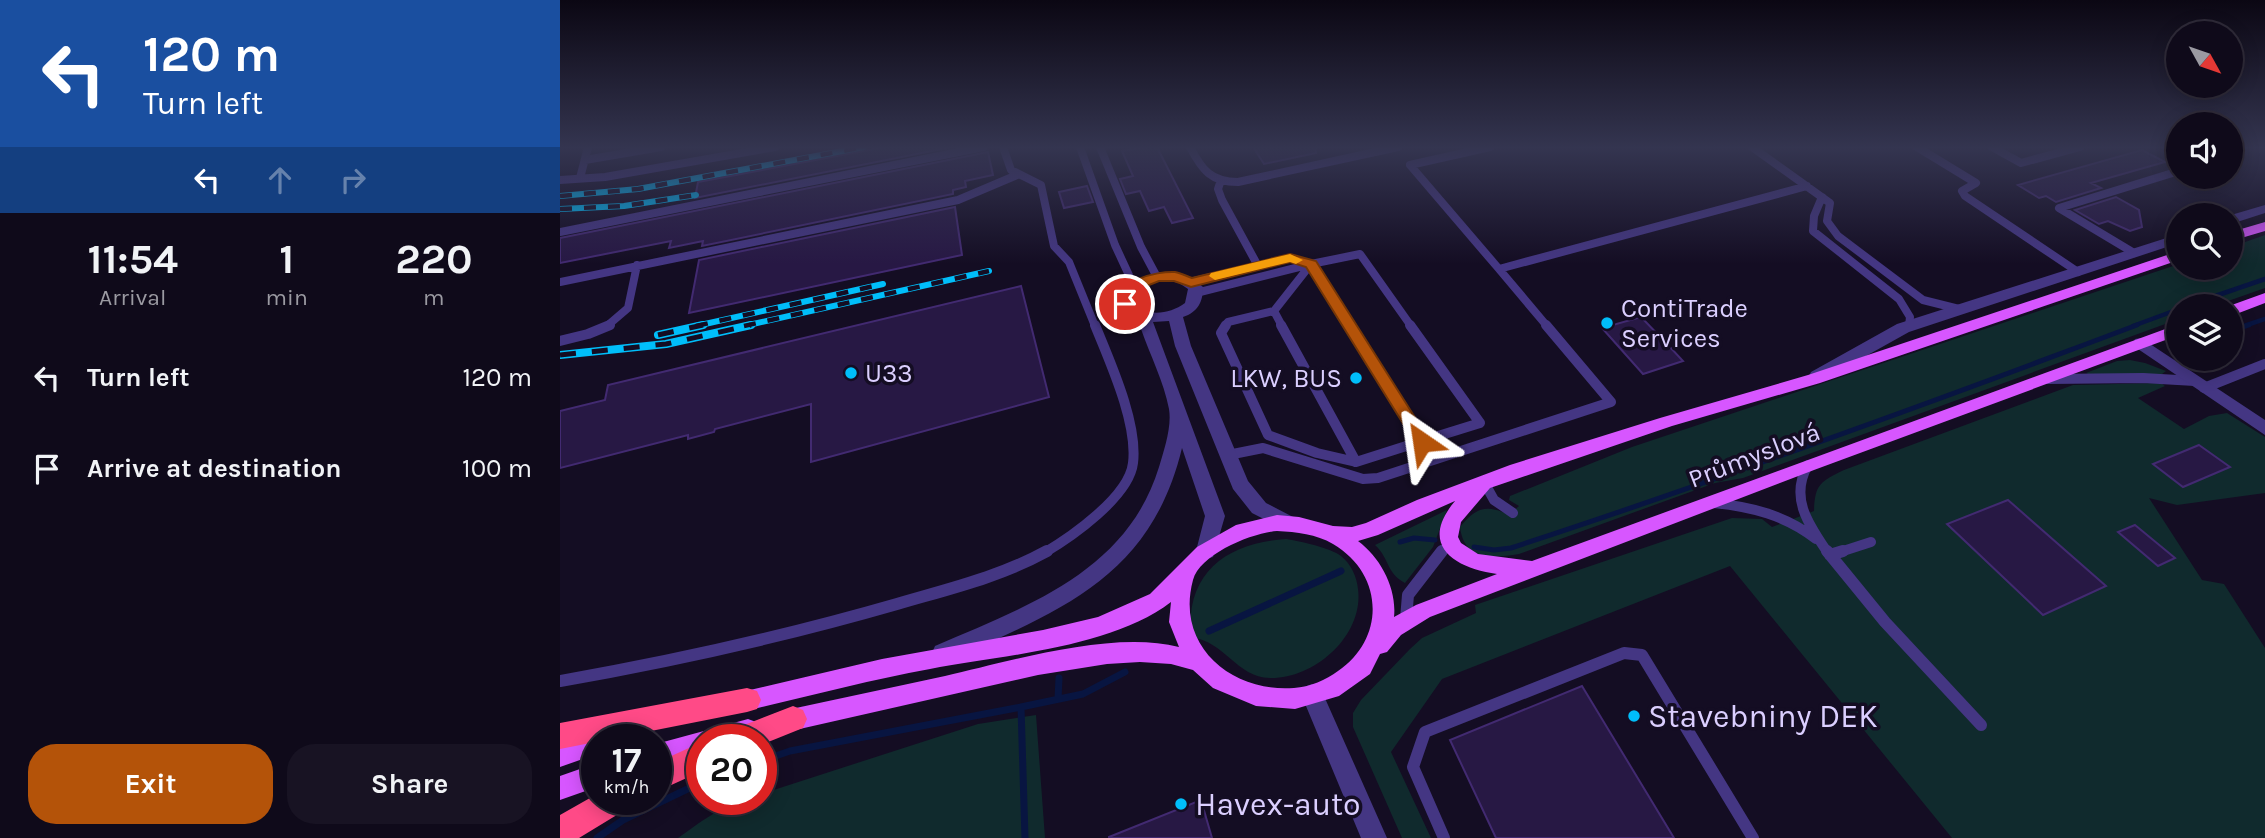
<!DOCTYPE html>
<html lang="en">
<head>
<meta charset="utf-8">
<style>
  :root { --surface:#0f0a1a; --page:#181323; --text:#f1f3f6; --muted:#9b9aa2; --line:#2f2b39; --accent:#b45309 }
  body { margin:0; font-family:Karla,sans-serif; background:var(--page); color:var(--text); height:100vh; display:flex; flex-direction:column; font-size:26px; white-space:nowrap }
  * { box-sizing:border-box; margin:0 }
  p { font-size:23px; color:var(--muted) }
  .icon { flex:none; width:38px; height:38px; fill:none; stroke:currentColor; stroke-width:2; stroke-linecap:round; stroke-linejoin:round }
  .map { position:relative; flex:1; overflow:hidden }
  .side { display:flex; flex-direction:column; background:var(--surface); width:560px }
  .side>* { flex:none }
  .hud { background:#1a4fa0; color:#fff; overflow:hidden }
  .needle { width:46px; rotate:130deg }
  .fabs { position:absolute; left:1606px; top:21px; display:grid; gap:14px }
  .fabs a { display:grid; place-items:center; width:77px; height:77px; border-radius:50%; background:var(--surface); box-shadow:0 4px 18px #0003,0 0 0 2px var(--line); font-size:35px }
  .speed { position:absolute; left:21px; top:724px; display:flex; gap:14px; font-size:35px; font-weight:700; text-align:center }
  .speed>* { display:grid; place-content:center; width:91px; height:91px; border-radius:50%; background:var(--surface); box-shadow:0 4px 18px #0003,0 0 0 2px var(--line); line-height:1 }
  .speed small { font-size:18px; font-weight:400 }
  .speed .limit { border:10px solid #d22; background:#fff; color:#111 }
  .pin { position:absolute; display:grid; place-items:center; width:60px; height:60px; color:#fff; margin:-30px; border:4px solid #fff; border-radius:50%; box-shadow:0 2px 7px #0007 }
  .me { position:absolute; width:77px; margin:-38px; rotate:328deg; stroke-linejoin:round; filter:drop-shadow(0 0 5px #0008) }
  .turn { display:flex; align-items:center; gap:24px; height:147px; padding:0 28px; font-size:32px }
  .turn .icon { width:91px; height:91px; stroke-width:2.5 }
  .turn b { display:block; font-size:49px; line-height:60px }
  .lanes { display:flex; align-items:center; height:66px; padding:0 28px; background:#0003; justify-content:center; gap:35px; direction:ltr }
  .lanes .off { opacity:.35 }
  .eta { display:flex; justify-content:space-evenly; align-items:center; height:119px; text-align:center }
  .eta b { font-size:42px; font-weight:700; line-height:49px }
  .action { display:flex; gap:14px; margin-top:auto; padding:14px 28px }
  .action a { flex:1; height:80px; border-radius:28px; background:var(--accent); color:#fff; font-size:28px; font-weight:700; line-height:80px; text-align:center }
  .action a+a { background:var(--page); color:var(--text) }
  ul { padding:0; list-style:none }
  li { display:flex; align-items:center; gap:21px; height:91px; padding:0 28px }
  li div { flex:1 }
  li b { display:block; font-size:26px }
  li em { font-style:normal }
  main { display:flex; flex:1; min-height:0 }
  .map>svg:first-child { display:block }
  .green { fill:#102a2d }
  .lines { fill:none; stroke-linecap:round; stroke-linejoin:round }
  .stream-far2 { stroke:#081541; stroke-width:4.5 }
  .stream-far1 { stroke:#081541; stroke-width:5 }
  .stream { stroke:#081541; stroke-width:7 }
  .building { fill:#271844; stroke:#422a71; stroke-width:2 }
  .lane-far2 { stroke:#443683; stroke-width:8 }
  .lane-far1 { stroke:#443683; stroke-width:10 }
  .lane { stroke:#443683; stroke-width:12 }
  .street { fill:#443683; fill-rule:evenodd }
  .primary { fill:#d756ff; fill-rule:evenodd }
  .highway { fill:#ff4a87; fill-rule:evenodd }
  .rail-far1-casing { stroke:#00befa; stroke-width:6 }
  .rail-casing { stroke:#00befa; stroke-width:8 }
  .rail-far1 { stroke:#140d23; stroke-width:4.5; stroke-dasharray:12; stroke-linecap:butt }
  .rail { stroke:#140d23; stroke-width:5; stroke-dasharray:16; stroke-linecap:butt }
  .route { fill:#b45309; stroke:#753606; stroke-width:2 }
  .slow { fill:#f59e0b }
  .poi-dot { fill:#00befa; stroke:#140d23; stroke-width:2.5 }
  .labels { text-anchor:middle; stroke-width:7; stroke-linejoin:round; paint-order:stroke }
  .poi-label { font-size:26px; fill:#dbcfff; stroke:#140d23; text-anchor:start }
  .street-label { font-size:26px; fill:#dbcfff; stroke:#140d23 }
  .near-poi-label { font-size:32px; fill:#dbcfff; stroke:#140d23; text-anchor:start }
</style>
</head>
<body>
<main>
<section class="side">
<div class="hud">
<div class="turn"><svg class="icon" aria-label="left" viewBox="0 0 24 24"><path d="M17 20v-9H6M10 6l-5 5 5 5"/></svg><div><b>120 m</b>Turn left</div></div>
<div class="lanes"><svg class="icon" aria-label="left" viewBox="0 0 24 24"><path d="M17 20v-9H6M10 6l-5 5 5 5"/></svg><svg class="icon off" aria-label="ahead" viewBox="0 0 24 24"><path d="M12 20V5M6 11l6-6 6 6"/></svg><svg class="icon off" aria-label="right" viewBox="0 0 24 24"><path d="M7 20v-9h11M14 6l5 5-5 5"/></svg></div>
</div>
<div class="eta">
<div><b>11:54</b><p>Arrival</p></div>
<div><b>1</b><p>min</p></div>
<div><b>220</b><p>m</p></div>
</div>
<ul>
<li><svg class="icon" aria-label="left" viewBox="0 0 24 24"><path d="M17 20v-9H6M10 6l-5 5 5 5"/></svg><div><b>Turn left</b></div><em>120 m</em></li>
<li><svg class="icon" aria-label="arrive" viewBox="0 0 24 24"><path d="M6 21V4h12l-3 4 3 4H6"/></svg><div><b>Arrive at destination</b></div><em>100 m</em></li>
</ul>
<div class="action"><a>Exit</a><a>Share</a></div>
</section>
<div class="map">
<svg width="1705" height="838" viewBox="0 0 1705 838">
  <rect width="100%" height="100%" fill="#140d23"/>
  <!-- green -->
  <path class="green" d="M1705 235V288L1654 306H1619V319L1183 478 1155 483 959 554C932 558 904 561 900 527 916 507 927 504 949 515L959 506 949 500 950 496 1072 447 1619 264V268H1671V247Z
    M1570 360 1585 363 1606 371 1602 374 1530 375 1526 373 1557 361Z
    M1601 383 1605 386 1578 398 1624 429 1649 416 1667 413 1705 437V493L1617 505 1589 498 1642 580 1664 584 1705 648V838H1392L1170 566 882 679 831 752 871 838H842L793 727V713L801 700 850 649 862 638 916 613 915 605 1172 518 1202 519 1212 527 1254 511C1255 484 1260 482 1284 470L1513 385Z
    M887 510 873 547 845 583C826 573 830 559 815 545Z
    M726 539C740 541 771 548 781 556 791 564 797 577 798 589 804 635 755 679 710 678 676 677 666 642 631 637 625 573 666 543 726 539Z
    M476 715 485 838H118C145 819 167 800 201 800V794L418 724Z"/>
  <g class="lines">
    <!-- stream-far2 -->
    <path class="stream-far2" d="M1626 306 1705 279
      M1573 326 1619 309
      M1684 326 1705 319"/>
    <!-- stream-far1 -->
    <path class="stream-far1" d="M1671 331 1689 325
      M840 542 854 538 875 540
      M914 547 934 550 951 548C1162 479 1370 403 1577 325"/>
    <!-- stream -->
    <path class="stream" d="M649 631 781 571
      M498 699 499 678
      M461 707 523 694 565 672
      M201 761 230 751 461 707 465 838
      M37 838 63 820 142 782"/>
  </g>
  <!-- building -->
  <path class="building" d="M325 147H392L135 198 138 182Z
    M586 147H597L633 218 612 223 604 207 589 211 580 191 566 194 560 179 573 176 562 151Z
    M693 147H755L756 153 704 164Z
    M1582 150 1605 162 1531 183 1541 188 1496 202 1486 196 1479 198 1458 185Z
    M428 152 433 175 405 181 406 187 393 190V194L142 246 143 241 109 248 111 241 0 263V238Z
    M527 186 533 202 504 208 499 192Z
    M1556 197 1579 210 1582 227 1570 231 1548 221 1539 224 1515 210Z
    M395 207 402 255 129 313 139 260Z
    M461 286 489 397 251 462V404L155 429 154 432 128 439V435L0 468V411L45 400 48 385Z
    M1081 317 1108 345 1123 361 1083 374 1042 328Z
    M1639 445 1670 467 1623 487 1593 464Z
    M1448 500 1546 586 1483 615 1387 524Z
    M1575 525 1615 558 1598 566 1558 532Z
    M1022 686 1114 838H936L890 740Z
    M641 800 652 838H549V837Z"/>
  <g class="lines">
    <!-- lane-far2 -->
    <path class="lane-far2" d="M443 147 451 170 481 185 494 246 509 262 535 326
      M520 147 555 245 574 286
      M540 147 581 247 597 277
      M630 147C642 170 651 182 678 182L838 147
      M930 147 850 165 939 269
      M1192 147 1270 203 1267 221 1278 236 1363 300 1399 309
      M1357 147 1416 183 1402 191 1405 196 1518 272
      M1432 147 1461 163 1520 147
      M25 160 101 147
      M20 178 28 147
      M0 180 45 177 215 147
      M660 183 658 189 662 200 698 266
      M1262 197 1254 216 1253 231 1339 299 1350 317 1349 326
      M0 232 424 147
      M1574 253 1499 208 1619 171
      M751 264 790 326
      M751 264 800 254 851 326
      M0 282 398 200 457 175
      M630 282 730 258 751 264
      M636 293 751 264
      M47 326 68 308 77 265
      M665 326 668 322 714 311
      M722 326 714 311 751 264
      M987 326 939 269 1247 186"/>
    <!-- lane-far1 -->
    <path class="lane-far1" d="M666 325 661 333 708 435 757 453 796 462
      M721 325 796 462 862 441
      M789 325 862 441
      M850 325 920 423 862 441
      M0 341 28 334 50 325
      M1488 379 1583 378 1635 381
      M1644 388 1705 364
      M668 455 703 448 803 479 818 478 1051 402 986 325
      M1248 465C1229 498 1249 525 1268 553
      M924 482 934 500 953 513
      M1154 503C1192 507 1225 515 1256 539
      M484 553C511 537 569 497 573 463 578 423 550 362 535 325
      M881 553 883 550
      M1277 553 1311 542"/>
    <!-- lane -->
    <path class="lane" d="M1267 551 1325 622 1421 725
      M1270 555 1283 551
      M846 619 848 595 882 551
      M0 681C114 661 226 636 337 604 388 589 440 577 487 551
      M884 838 853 767 865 732 1064 653 1082 655 1193 838"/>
    <!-- street -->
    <path class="street" d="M1705 205V213L1671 224V215Z
      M1619 234V243L1349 332 1263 380H1251L1249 376 1251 372 1337 324Z
      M600 272 629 276 643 287C643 302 638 312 623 317L631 346 688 481 706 503 735 518 738 523 735 528 728 531 721 528 692 513 673 489 615 346 609 321 593 322 665 516 653 557 646 559 639 557 636 551 645 516 622 448C591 577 501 610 391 660L383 663 375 660 372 653 375 646C467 606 567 572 599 467 604 450 612 427 609 409 604 382 590 355 581 329L575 319 563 313 557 298 572 281ZM606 280 619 283 628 289 625 303C610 314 591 316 575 307L573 298C581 286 592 282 606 280Z
      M1581 338 1705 420V435L1575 347 1573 343 1575 339Z
      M752 684 760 687 827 838H801L741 694 744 687Z"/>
    <!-- primary -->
    <path class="primary" d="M1705 222V231L1671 241V232Z
      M1619 251V260L1260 383 1112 426 930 488 901 522 898 537 901 543 918 554 972 561 1619 324V335L1254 470 870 617 841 635 827 652 820 654 810 674 779 696 735 709 696 706 653 688 633 670 611 664 580 662 547 664 478 675 222 733 214 730 210 722 214 714 222 711C276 699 331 688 385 676 452 661 552 630 619 647L609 622 611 602C551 648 443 655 370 669 305 681 241 698 177 713L169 710 166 703 169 696 177 693 322 659 483 630 538 617 590 594 637 547 676 525 717 515 739 517 773 526 792 527 806 523 857 500 950 465 1100 418 1248 375ZM895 501C858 545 894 568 937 574L856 605 834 617C837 589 821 558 798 541L818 535ZM717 531C737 532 756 534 773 544 824 574 826 638 778 671 766 680 750 687 734 688 672 693 615 646 633 580 640 554 692 533 717 531Z
      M1705 293V303L1671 316V306H1669Z
      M188 719 196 722 200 730 196 738 190 740H142V752L96 766V744Z
      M37 732 45 735 48 740H37V754L0 767V745Z
      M37 763V787L0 800V776Z"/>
    <!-- highway -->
    <path class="highway" d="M187 688 197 691 201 700 197 709 187 712 0 749V723Z
      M233 706 243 710 247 719 243 728 201 745V740H165L169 731Z
      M142 742V771L96 792V763Z
      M37 794V800H70L65 810 19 838H0V815Z"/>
    <!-- rail-far1 casing -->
    <g class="rail-far1-casing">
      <path id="rail-far1" d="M0 196 78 189 304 147
        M0 209 64 206 136 195
        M136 326 323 284
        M184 326 429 271"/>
    </g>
    <!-- rail casing -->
    <g class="rail-casing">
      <path id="rail" d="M98 335 143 325
        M0 355 106 344 191 325"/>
    </g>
    <!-- rail-far1 -->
    <use href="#rail-far1" class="rail-far1"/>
    <!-- rail -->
    <use href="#rail" class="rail"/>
  </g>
  <!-- sky -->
  <linearGradient id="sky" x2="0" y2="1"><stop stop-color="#0b0713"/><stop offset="0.56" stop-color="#343550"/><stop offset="1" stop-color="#343550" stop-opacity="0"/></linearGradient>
  <rect width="1705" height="264" fill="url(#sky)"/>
  <!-- route -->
  <path class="route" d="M730 254 756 261 868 438 871 442 868 446H857L746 267 730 262 631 287 614 281H599L579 289 570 307H560C551 281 597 271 615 272 621 273 626 276 632 278Z"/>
  <!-- slow -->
  <path class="slow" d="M730 254 743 260 736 264 730 262 655 280 649 276 651 273Z"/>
  <!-- markers -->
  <g class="poi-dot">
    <circle cx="1047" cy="323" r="7"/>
    <circle cx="291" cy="373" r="7"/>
    <circle cx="796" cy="378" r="7"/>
    <circle cx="1074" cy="716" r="7"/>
    <circle cx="621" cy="804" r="7"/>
  </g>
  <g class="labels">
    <!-- poi labels -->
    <g class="poi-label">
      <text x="1061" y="317">ContiTrade<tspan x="1061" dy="30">Services</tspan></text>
      <text x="305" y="382">U33</text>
      <text x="782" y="387" text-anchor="end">LKW, BUS</text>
    </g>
    <!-- street labels -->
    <g class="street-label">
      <text transform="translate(1194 455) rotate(-21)" y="9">Průmyslová</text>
    </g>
    <!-- near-poi labels -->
    <g class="near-poi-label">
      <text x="1088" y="727">Stavebniny DEK</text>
      <text x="635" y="815">Havex-auto</text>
    </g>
  </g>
</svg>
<div class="fabs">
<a><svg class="needle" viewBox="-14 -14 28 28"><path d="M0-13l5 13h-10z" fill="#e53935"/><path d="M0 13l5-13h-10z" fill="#9b9aa2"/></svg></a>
<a><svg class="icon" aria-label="sound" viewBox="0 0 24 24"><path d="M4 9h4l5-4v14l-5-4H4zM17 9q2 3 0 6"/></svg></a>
<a><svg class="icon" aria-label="search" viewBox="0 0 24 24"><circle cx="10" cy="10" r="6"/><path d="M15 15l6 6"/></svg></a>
<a><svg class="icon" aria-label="layers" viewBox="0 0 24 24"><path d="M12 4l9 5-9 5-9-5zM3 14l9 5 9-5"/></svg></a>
</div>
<div class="speed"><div>17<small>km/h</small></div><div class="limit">20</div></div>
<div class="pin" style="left:565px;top:304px;background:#d93025"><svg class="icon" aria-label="arrive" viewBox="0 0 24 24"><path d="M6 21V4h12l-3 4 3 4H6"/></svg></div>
<svg class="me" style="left:862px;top:442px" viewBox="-20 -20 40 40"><path d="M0-17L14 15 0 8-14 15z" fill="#b45309" stroke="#fff" stroke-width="4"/></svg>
</div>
</main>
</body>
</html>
